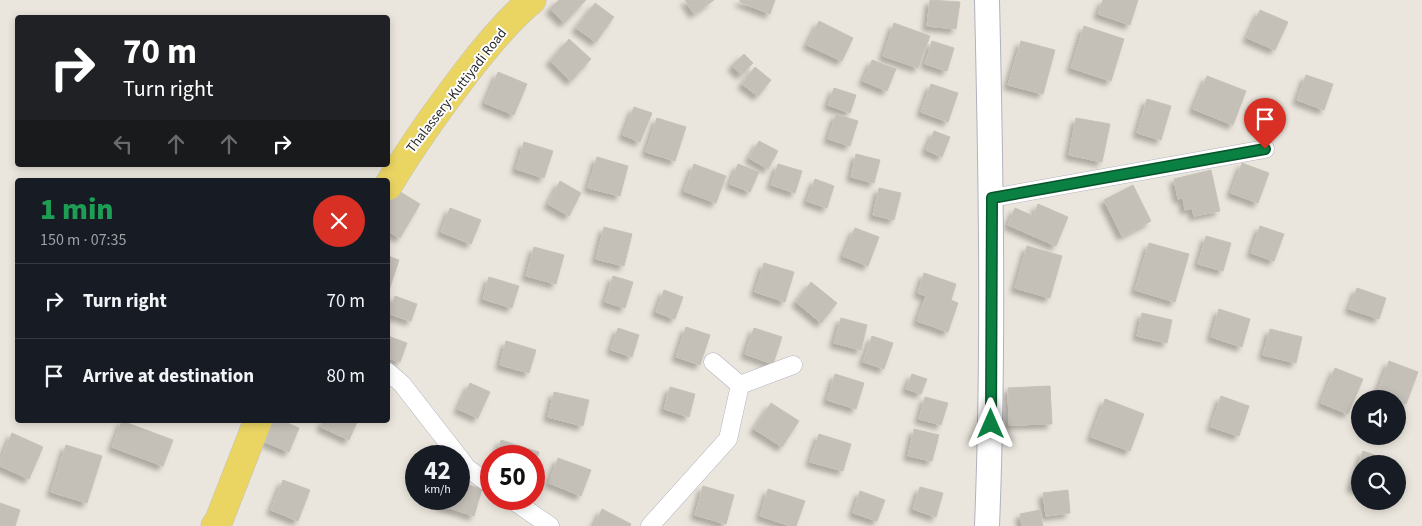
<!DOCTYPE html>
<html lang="en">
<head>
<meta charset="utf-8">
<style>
  :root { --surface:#171b24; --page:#242831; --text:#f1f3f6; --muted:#9ea1a6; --line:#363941 }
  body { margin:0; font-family:"Source Sans 3",sans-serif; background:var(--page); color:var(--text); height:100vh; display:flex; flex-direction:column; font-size:19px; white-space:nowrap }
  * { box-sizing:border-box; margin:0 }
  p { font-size:16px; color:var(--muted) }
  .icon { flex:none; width:28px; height:28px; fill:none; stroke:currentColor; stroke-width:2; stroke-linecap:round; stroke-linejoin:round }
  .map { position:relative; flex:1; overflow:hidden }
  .panel { position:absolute; left:15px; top:178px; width:375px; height:245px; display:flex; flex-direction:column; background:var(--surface); border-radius:5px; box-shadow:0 2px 8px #0003 }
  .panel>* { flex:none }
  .top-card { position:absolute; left:15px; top:15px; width:375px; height:152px; border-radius:5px; box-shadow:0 2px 8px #0003; background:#202124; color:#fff; overflow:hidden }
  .fabs { position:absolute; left:1351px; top:390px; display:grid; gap:10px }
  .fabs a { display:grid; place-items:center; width:55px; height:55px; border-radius:50%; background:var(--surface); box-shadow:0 2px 8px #0003; font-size:25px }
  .speed { position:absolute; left:405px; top:445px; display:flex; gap:10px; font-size:25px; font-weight:700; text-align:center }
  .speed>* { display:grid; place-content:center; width:65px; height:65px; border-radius:50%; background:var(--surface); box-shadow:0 2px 8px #0003; line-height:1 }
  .speed small { font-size:12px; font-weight:400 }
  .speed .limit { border:8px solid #d22; background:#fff; color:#111 }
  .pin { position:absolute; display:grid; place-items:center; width:42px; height:42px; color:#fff; margin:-51px -21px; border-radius:50% 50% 50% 0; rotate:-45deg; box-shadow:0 0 5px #0007 }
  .pin .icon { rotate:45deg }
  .me { position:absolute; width:55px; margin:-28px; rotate:0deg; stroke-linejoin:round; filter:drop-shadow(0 0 4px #0008) }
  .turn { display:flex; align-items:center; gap:18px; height:105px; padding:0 25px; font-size:22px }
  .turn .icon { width:65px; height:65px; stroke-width:2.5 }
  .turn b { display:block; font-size:35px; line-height:42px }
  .lanes { display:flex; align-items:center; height:48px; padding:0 25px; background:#0003; justify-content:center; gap:25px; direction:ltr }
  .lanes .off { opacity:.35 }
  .round { display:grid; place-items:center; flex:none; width:52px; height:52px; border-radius:26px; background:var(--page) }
  .summary { display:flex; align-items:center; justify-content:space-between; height:85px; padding:0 25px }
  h1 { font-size:30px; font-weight:800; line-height:38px; color:#1e9e55 }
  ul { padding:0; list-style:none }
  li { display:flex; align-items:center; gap:15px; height:75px; padding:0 25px; border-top:1px solid var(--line) }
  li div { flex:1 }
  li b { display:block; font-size:19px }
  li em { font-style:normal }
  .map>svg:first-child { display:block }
  .building { fill:#c4c0b8; stroke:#c7c2b6; filter:url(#shadow) }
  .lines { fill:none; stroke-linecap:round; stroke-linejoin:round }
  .street-casing { stroke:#b0b2bd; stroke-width:19 }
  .secondary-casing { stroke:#b0b2bd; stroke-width:26 }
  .primary-casing { stroke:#c3c3c3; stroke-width:29 }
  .street { stroke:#fff; stroke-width:18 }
  .secondary { stroke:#fff; stroke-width:24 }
  .primary { stroke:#ead563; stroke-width:28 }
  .route-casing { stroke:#07532c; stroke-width:12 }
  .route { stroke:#0b8043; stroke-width:9 }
  .labels { text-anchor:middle; stroke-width:4; stroke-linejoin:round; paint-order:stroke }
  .street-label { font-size:14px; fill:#2a2a2a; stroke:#fff }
</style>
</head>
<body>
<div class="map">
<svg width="1422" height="526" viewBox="0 0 1422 526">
  <defs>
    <filter id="shadow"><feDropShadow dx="-4.5" dy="4.5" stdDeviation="2.5" flood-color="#0004"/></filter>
  </defs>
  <rect width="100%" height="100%" fill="#ebe6dd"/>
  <!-- building -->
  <path class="building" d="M559 0H586L564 23 550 9Z
    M685 0H714L694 14Z
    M740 0H775L770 14 740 2Z
    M930 0 960 2 956 29 927 26Z
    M1103 0H1138L1130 25 1098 14Z
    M595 3 614 17 596 42 576 28Z
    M1260 10 1288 22 1275 50 1247 38Z
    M819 21 853 38 842 61 807 45Z
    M894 23 930 36 918 68 883 56Z
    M1084 26 1124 39 1111 81 1071 68Z
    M569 39 591 59 571 81 550 61Z
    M932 41 954 48 947 71 925 64Z
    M1021 41 1055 50 1043 94 1008 85Z
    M744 54 753 63 741 75 732 66Z
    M872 60 896 69 887 91 863 81Z
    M755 67 771 80 758 96 742 84Z
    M498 72 527 84 514 115 485 103Z
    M1306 75 1333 84 1324 110 1297 100Z
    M1207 76 1246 91 1233 125 1193 109Z
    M931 84 958 93 948 122 921 112Z
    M834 88 856 95 850 113 828 105Z
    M1147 99 1171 106 1161 140 1137 133Z
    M634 107 652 113 640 142 623 135Z
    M836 114 858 121 850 146 828 139Z
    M657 118 686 127 675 161 646 152Z
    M1076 118 1110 124 1102 162 1069 155Z
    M934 131 950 137 942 157 926 150Z
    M759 141 778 151 768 169 749 158Z
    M524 142 553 151 544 178 516 169Z
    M856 154 880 160 874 183 851 177Z
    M597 157 628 166 620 196 588 188Z
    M1242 163 1269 173 1258 203 1231 193Z
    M694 164 726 176 716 203 684 191Z
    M738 164 759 172 750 192 730 184Z
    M778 164 802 171 795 193 771 185Z
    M1211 170 1220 211 1194 216 1192 208 1185 210 1183 198 1178 199 1174 179Z
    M815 179 834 186 827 208 807 201Z
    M560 181 581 193 569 216 548 204Z
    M1133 185 1151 221 1122 236 1104 200Z
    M394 188 420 204 400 238 388 231V198Z
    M879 188 901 193 894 220 873 215Z
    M1038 204 1068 217 1056 246 1008 225 1015 208 1033 216Z
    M450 208 481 220 471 244 441 232Z
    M1260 226 1284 234 1274 261 1251 253Z
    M604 227 632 234 624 266 596 259Z
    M855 228 879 237 868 266 843 256Z
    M1206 236 1231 243 1223 271 1198 264Z
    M1149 243 1189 254 1175 302 1135 290Z
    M1027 246 1062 256 1050 298 1015 288Z
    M534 247 564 255 556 284 526 276Z
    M388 256 399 260 389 290H388Z
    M764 263 794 272 785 302 755 292Z
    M924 273 956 284 951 300 958 303 948 332 917 321 926 296 918 293Z
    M613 276 633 282 625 308 605 302Z
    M489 277 519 286 512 308 483 299Z
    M811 282 837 303 821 323 796 302Z
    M1357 288 1386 298 1379 319 1349 309Z
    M664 290 683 297 675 319 656 312Z
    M395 296 417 304 411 321 389 314Z
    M1219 309 1250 319 1242 347 1211 337Z
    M1142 313 1172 320 1167 343 1137 336Z
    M841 318 867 325 861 350 834 343Z
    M686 327 710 335 700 365 676 357Z
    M618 328 639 335 632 357 611 350Z
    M754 328 782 337 773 364 745 354Z
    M1270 329 1302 337 1296 363 1263 355Z
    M388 336 407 343 400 362 388 358Z
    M872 336 893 343 884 369 863 362Z
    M506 341 536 350 529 373 500 365Z
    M1389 361 1418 372 1406 404 1398 401V399H1392L1377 393Z
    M1335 368 1363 379 1348 414 1321 403Z
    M835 374 864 383 856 409 827 400Z
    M912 374 927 379 921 394 906 389Z
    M470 383 490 392 478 418 458 409Z
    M1050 386 1052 424 1009 425 1008 388Z
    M670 387 695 394 689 417 664 409Z
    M554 392 589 400 583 426 548 417Z
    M1221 396 1249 406 1239 436 1211 427Z
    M925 397 948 403 941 425 919 419Z
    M1105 399 1144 414 1130 451 1091 437Z
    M771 403 799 421 782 447 754 429Z
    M274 420H280L299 428 289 452 265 442Z
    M324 420H358L349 440 321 427Z
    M122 421 173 440 163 466 112 447Z
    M914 429 939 435 932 461 908 456Z
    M12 433 43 447 29 479 0 466V462Z
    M819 434 851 444 843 471 810 462Z
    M501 440 539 452 534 468V456H496Z
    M66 445 102 456 87 503 51 492Z
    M1363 451 1394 462 1393 464H1360V490L1351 487Z
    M558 458 591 470 581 496 549 483Z
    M283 480 310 490 298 521 271 510Z
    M459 482 482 489 474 516 440 505 442 499H459Z
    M703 486 734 495 726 524 695 515Z
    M920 487 943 493 936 517 913 509Z
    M768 489 805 501 796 526H791L760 516Z
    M1068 490 1070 513 1046 516 1043 493Z
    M860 491 885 500 877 521 853 513Z
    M0 503 20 510 15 526H0Z
    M602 509 631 524 630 526H594Z
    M1040 510 1043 526H1022L1020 514Z"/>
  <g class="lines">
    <!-- street casing -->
    <g class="street-casing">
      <path id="street" d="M992 198 1265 149
        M713 362 740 385
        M388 372 402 384 458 456
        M459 457 467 468 491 485
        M511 499 550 526
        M650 526 728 439 740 385 793 365"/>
    </g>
    <!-- secondary casing -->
    <g class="secondary-casing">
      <path id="secondary" d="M987 526C994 351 991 175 987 0"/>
    </g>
    <!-- primary casing -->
    <g class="primary-casing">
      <path id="primary" d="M388 186C413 144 442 104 472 65 490 42 509 19 532 0
        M215 526 219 520 258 420"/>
    </g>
    <!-- street -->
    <use href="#street" class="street"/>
    <!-- secondary -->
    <use href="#secondary" class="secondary"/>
    <!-- primary -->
    <use href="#primary" class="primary"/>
  </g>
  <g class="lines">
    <!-- route casing -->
    <g class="route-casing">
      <path id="route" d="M991 424 992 198 1265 149"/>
    </g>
    <!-- route -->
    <use href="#route" class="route"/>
  </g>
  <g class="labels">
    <!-- street labels -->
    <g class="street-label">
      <text transform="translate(456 90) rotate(-52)" y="5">Thalassery-Kuttiyadi Road</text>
    </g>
  </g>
</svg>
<div class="fabs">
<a><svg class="icon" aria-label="sound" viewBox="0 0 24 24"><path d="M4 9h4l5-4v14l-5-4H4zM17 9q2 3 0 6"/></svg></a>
<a><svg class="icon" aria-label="search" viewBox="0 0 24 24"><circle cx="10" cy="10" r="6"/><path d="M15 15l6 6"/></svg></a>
</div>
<div class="speed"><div>42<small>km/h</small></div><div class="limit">50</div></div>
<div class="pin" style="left:1265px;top:149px;background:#d93025"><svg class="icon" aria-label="arrive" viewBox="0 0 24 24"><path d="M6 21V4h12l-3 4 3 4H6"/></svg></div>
<svg class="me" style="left:991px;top:424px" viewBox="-20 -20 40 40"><path d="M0-17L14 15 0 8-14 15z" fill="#0b8043" stroke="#fff" stroke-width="4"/></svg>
<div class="top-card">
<div class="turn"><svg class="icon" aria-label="right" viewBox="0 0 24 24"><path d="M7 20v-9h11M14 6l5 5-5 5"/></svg><div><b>70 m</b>Turn right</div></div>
<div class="lanes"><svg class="icon off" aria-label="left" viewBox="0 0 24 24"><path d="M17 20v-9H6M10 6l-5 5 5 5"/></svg><svg class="icon off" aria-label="ahead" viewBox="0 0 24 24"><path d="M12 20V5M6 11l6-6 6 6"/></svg><svg class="icon off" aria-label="ahead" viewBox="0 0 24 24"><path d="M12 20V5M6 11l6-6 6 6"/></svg><svg class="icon" aria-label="right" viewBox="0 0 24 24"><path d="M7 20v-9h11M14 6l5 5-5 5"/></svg></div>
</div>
<section class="panel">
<div class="summary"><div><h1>1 min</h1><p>150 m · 07:35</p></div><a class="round" style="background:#d93025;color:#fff"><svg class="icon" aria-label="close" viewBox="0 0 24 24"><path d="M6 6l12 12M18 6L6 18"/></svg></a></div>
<ul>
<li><svg class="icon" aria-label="right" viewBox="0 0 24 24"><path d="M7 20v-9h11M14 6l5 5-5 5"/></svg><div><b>Turn right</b></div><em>70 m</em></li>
<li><svg class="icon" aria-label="arrive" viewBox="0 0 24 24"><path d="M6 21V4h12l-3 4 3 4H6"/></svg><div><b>Arrive at destination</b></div><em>80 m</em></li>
</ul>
</section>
</div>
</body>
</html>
